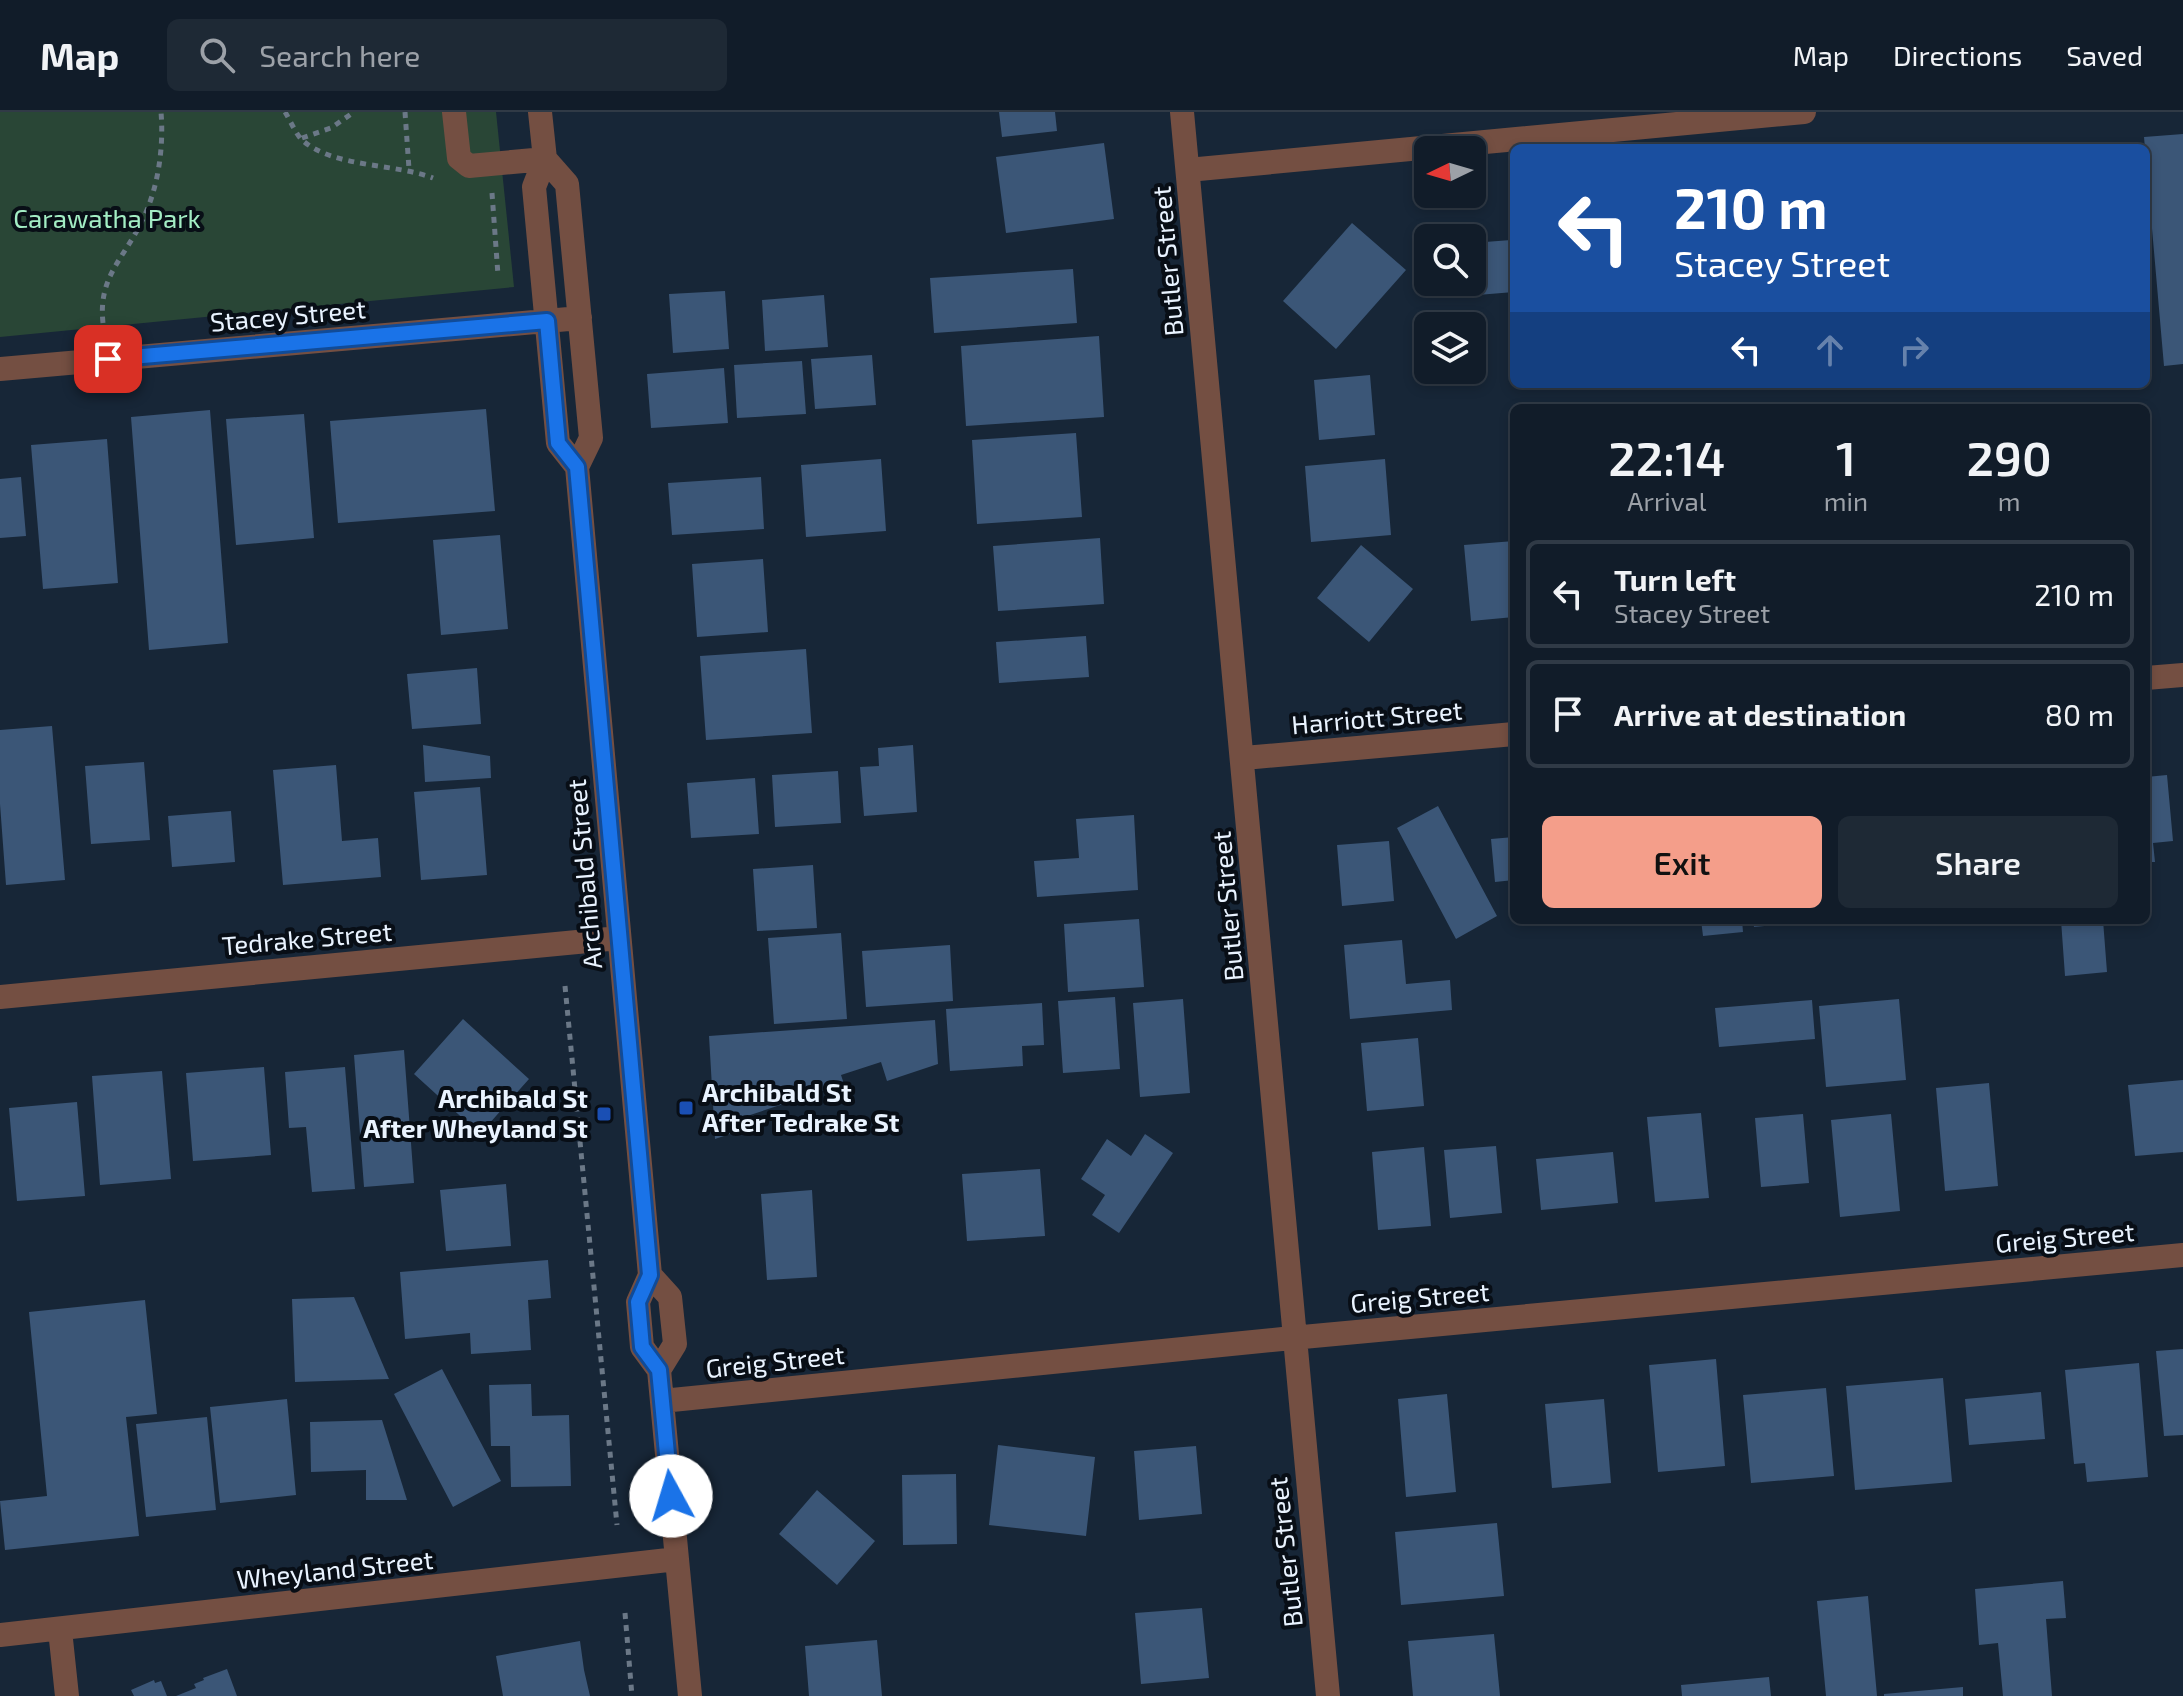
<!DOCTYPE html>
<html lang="en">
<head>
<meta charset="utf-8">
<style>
  :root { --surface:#111c29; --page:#1e2935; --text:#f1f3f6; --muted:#9ca1a8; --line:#303a46; --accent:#f49e8a }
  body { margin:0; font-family:"Exo 2",sans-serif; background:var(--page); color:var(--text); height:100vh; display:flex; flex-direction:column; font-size:30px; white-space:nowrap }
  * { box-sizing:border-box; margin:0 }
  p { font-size:26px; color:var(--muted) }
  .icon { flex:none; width:44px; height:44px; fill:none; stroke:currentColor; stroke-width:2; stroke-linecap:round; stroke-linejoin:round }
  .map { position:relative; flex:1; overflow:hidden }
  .side { position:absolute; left:1510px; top:292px; width:640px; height:520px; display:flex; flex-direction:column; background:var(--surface); border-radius:12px; box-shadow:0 4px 12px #0003,0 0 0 2px var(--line) }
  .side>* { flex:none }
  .guide { position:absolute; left:1510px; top:32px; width:640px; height:244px; border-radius:12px; box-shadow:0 4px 12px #0003,0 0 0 2px var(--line); background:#1a4fa0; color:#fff; overflow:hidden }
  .needle { width:52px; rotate:265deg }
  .buttons { position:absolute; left:1414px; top:24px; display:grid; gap:16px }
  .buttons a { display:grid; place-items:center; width:72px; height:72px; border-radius:12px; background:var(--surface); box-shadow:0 4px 12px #0003,0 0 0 2px var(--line); font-size:40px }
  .pin { position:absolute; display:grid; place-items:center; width:68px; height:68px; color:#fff; margin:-34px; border-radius:16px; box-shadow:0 4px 12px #0006 }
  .me { position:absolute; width:88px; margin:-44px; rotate:354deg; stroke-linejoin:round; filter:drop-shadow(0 0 6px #0008) }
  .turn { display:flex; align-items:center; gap:28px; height:168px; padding:0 32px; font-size:36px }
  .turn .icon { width:104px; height:104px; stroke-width:2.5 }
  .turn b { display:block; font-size:56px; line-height:68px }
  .lanes { display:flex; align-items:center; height:76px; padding:0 32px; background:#0003; justify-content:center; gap:40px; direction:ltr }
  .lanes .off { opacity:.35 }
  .eta { display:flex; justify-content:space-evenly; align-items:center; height:136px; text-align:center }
  .eta b { font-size:48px; font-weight:600; line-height:56px }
  .primary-button { display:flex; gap:16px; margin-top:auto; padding:16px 32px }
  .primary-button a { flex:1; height:92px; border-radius:12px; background:var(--accent); color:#111; font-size:32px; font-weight:600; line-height:92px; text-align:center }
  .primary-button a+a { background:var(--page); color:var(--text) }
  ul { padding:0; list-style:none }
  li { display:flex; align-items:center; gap:24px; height:108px; margin:0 16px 12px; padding:0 16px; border:4px solid var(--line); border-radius:12px }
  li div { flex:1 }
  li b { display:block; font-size:30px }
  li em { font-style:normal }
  header { display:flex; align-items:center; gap:48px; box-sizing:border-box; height:112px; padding:0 40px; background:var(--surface); border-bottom:2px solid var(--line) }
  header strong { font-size:38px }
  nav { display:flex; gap:44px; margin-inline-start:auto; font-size:28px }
  .search { width:560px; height:72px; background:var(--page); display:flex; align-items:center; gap:20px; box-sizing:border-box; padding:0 28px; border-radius:12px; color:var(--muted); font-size:30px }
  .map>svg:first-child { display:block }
  .green { fill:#294636 }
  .building { fill:#3b5677 }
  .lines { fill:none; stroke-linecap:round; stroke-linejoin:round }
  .path { stroke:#6b7887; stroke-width:5; stroke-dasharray:6 6; stroke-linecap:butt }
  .minor { stroke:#744f42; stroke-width:24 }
  .route-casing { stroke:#114b97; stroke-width:20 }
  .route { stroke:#1a73e8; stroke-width:14 }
  .transit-dot { fill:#1a4fb4; stroke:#080e16; stroke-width:3 }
  .labels { text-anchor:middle; stroke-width:8; stroke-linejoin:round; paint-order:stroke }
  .park-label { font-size:26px; fill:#a3edc4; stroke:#080e16 }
  .street-label { font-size:26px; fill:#e9f3ff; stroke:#080e16 }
  .poi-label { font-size:26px; font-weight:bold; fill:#e9f3ff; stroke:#080e16; text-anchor:start }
</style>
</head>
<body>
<header>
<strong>Map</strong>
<div class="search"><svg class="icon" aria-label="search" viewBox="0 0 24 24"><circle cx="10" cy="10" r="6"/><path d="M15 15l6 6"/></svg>Search here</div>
<nav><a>Map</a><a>Directions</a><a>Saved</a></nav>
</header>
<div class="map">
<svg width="2183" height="1584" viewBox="0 0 2183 1584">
  <rect width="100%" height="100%" fill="#172637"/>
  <!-- green -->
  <path class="green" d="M0 0H496L514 175 0 225Z"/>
  <!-- building -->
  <path class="building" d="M999 0H1055L1057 19 1002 25Z
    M2183 22V252L2164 254 2144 25Z
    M1104 31 1114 107 1006 121 996 45Z
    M1352 111 1406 158 1336 237 1283 189Z
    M1511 128 1514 180 1441 186 1440 170H1472V131Z
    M1073 157 1077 211 934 221 930 166Z
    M725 179 729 237 673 241 669 182Z
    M824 183 828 235 765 239 762 188Z
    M1099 224 1104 305 966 314 961 234Z
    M872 243 876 293 815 297 811 247Z
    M802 249 806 302 737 306 734 253Z
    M724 256 728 311 651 316 647 262Z
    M1370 263 1375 323 1319 328 1314 268Z
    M486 297 495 399 338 411 330 309Z
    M210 298 228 531 149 538 131 305Z
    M304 302 314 426 236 433 226 307Z
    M1076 321 1082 405 977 412 972 328Z
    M107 327 118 471 43 477 31 333Z
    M881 347 886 419 806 425 801 353Z
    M1385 347 1391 423 1311 430 1305 354Z
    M21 365 26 424 0 426V367Z
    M761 365 764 417 672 423 668 371Z
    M500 423 508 517 441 523 433 428Z
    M1100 426 1104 492 998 499 993 434Z
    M1514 429V505L1471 509 1464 433Z
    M1361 433 1413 477 1369 530 1317 486Z
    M763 447 768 520 697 525 692 452Z
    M1086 524 1089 565 999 571 996 530Z
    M806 537 812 621 706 628 700 544Z
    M477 556 481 612 412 617 407 562Z
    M52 614 65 768 6 773 0 692V618Z
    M423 633 490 644 491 666 425 670Z
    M913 633 917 700 864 704 860 655 879 654 878 636Z
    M144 650 150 728 91 732 85 654Z
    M336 653 342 729 378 726 381 765 283 773 273 658Z
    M838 659 841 711 775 715 772 663Z
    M2167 663 2173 729 2153 731 2155 750H2146V665Z
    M755 666 759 722 691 726 687 671Z
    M480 675 487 763 421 768 414 680Z
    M1438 694 1497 804 1456 827 1397 716Z
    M231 699 235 750 172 755 168 704Z
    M1134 703 1138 778 1037 785 1034 749 1079 746 1076 707Z
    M1514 725V768L1495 770 1491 727Z
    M1389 729 1394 789 1342 794 1337 733Z
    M813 753 817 816 757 819 753 757Z
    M1139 807 1144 875 1068 880 1064 812Z
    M1701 808H1742L1743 820 1703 824Z
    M1753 808H1797V811L1754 815Z
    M2061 808H2103L2107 860 2065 864Z
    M841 821 847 907 774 912 768 826Z
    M1402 828 1406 872 1450 868 1452 898 1350 907 1344 833Z
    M950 833 953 889 866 895 862 839Z
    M1115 885 1120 957 1063 961 1058 889Z
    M1183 887 1190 981 1140 985 1133 891Z
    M1899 887 1906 968 1826 975 1819 894Z
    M1812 888 1815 927 1719 935 1715 896Z
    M1042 891 1044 933 1022 934 1023 954 950 959 946 897Z
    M463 907 529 967 480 1022 414 962Z
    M935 908 938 952 887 969 881 950 841 963 844 972 741 1006 745 1017 715 1027 709 924Z
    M1418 926 1424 994 1367 999 1361 931Z
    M404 938 414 1071 364 1075 354 943Z
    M264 955 271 1043 193 1049 186 961Z
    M345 955 355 1077 312 1080 306 1015 289 1016 285 960Z
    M162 959 171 1067 100 1073 92 964Z
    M2183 968V1040L2135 1044 2128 973Z
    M1989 971 1998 1074 1945 1079 1936 976Z
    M77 990 85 1084 17 1089 9 996Z
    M1701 1001 1709 1086 1655 1090 1647 1005Z
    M1803 1002 1809 1071 1761 1075 1755 1006Z
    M1891 1002 1900 1099 1840 1105 1831 1008Z
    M1145 1022 1173 1041 1119 1121 1092 1103 1105 1083 1081 1067 1107 1027 1131 1044Z
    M1496 1034 1502 1101 1450 1106 1444 1038Z
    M1424 1035 1431 1114 1378 1118 1372 1040Z
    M1613 1040 1618 1091 1541 1098 1536 1047Z
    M1040 1057 1045 1124 967 1129 962 1062Z
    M506 1072 511 1134 446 1139 440 1078Z
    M812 1078 817 1165 767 1168 761 1082Z
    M548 1148 551 1186 528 1188 531 1238 471 1242 470 1221 405 1227 400 1160Z
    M354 1185 389 1267 295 1270 292 1187Z
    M145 1188 157 1302 126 1305 139 1424 5 1438 0 1389 47 1384 29 1200Z
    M2183 1237V1323L2164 1324 2156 1239Z
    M1716 1247 1725 1354 1658 1360 1649 1253Z
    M2139 1251 2148 1365 2087 1370 2085 1351 2074 1352 2065 1258Z
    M442 1257 501 1369 453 1395 394 1282Z
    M1943 1266 1952 1370 1855 1378 1846 1274Z
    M531 1272 532 1304 569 1303 571 1374 511 1375 510 1334H491L489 1273Z
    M1826 1276 1834 1364 1751 1371 1743 1283Z
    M2041 1280 2045 1327 1969 1333 1965 1287Z
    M1447 1282 1456 1380 1406 1385 1398 1287Z
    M287 1287 296 1383 220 1391 210 1295Z
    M1604 1287 1611 1371 1552 1376 1545 1292Z
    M207 1305 216 1398 146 1405 136 1312Z
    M382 1308 407 1388H366V1358L311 1360 310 1310Z
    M998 1333 1095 1345 1086 1424 989 1413Z
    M1196 1334 1202 1402 1139 1408 1134 1339Z
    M956 1362 957 1432 903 1433 902 1363Z
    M817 1378 875 1429 837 1473 779 1422Z
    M1497 1411 1504 1484 1401 1493 1395 1420Z
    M2063 1469 2066 1506 2046 1507 2052 1584H2003L1998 1531 1979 1533 1975 1477Z
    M1868 1484 1877 1584H1826L1817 1489Z
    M1202 1496 1209 1566 1141 1572 1135 1501Z
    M1494 1522 1500 1584H1413L1408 1529Z
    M877 1528 882 1584H809L805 1534Z
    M580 1529 584 1558 590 1584H503L496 1544Z
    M227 1557 237 1584H176L196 1576 194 1572 204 1568 203 1566Z
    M1769 1565 1771 1584H1682L1681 1573Z
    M154 1568 155 1571 161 1569 167 1584H134L131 1578Z
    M1963 1575V1584H1884V1582Z"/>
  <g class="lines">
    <!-- path -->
    <path class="path" d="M285 0C290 8 295 20 301 27 332 56 394 51 433 66
      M405 0 409 57
      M302 26 331 16 354 0
      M492 81 498 163
      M103 211C98 165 123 148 142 109 158 77 164 36 161 0
      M565 874 617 1413
      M625 1501 632 1584"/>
    <!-- minor -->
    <path class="minor" d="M454 0 459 46 469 54 545 47
      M540 0 545 47 534 75 558 331 577 355
      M1182 0C1235 528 1275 1056 1328 1584
      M545 47 567 72 591 326 577 355 650 1163 638 1190 642 1235 659 1258 690 1584
      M1188 58 1804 0
      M0 257 580 206
      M2146 566 2183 563
      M1244 646 1514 622
      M0 885 619 826
      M650 1163 670 1185 675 1232 659 1258
      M662 1289 1292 1226 2183 1143
      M60 1518 67 1584
      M0 1523 677 1447"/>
  </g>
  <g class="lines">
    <!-- route casing -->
    <g class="route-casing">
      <path id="route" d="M108 247 547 209 558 331 577 355 650 1163 638 1190 642 1235 659 1258 671 1384"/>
    </g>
    <!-- route -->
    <use href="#route" class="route"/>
  </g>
  <!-- markers -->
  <g class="transit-dot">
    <rect x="678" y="988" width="16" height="16" rx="4"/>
    <rect x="596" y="994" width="16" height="16" rx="4"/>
  </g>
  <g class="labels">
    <!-- park labels -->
    <g class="park-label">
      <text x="107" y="116">Carawatha Park</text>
    </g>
    <!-- street labels -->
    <g class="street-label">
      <text transform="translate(1168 149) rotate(-95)" y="9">Butler Street</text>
      <text transform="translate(288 204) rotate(-5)" y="9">Stacey Street</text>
      <text transform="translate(1377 606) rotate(-5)" y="9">Harriott Street</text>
      <text transform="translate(585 762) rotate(-95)" y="9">Archibald Street</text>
      <text transform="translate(1228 794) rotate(-95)" y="9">Butler Street</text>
      <text transform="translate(307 827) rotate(-5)" y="9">Tedrake Street</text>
      <text transform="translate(2065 1126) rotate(-5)" y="9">Greig Street</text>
      <text transform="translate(1420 1186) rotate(-5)" y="9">Greig Street</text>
      <text transform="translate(775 1250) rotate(-6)" y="9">Greig Street</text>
      <text transform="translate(1286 1440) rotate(-96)" y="9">Butler Street</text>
      <text transform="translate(335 1458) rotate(-6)" y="9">Wheyland Street</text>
    </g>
    <!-- poi labels -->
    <g class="poi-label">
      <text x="702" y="990">Archibald St<tspan x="702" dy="30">After Tedrake St</tspan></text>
      <text x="588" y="996" text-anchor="end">Archibald St<tspan x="588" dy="30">After Wheyland St</tspan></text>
    </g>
  </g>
</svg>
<div class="buttons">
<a><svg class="needle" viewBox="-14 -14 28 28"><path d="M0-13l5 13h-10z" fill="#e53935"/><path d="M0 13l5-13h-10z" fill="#9ca1a8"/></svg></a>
<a><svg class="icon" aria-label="search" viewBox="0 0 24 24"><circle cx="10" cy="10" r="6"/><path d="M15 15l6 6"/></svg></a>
<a><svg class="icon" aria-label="layers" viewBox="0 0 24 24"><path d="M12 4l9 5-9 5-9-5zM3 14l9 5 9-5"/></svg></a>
</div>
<div class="pin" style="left:108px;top:247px;background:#d93025"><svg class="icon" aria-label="arrive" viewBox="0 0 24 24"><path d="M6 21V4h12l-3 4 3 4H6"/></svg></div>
<svg class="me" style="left:671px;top:1384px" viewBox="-20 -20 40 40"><circle r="19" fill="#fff"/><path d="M0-13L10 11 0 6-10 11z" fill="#1a73e8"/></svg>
<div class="guide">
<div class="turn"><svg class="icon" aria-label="left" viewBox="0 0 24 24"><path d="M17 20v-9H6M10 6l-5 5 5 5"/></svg><div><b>210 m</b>Stacey Street</div></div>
<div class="lanes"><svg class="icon" aria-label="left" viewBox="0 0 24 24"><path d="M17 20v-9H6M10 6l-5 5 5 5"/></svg><svg class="icon off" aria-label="ahead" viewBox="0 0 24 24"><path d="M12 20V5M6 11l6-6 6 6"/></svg><svg class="icon off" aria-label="right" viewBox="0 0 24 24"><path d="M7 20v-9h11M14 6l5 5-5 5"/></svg></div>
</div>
<section class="side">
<div class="eta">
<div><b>22:14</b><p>Arrival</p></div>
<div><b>1</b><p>min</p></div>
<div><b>290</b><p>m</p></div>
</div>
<ul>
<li><svg class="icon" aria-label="left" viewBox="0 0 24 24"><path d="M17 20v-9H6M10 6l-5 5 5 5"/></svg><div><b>Turn left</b><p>Stacey Street</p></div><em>210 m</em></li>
<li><svg class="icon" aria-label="arrive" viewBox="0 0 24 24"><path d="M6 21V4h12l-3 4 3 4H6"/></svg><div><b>Arrive at destination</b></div><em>80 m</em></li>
</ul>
<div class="primary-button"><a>Exit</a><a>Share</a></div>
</section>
</div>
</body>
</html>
